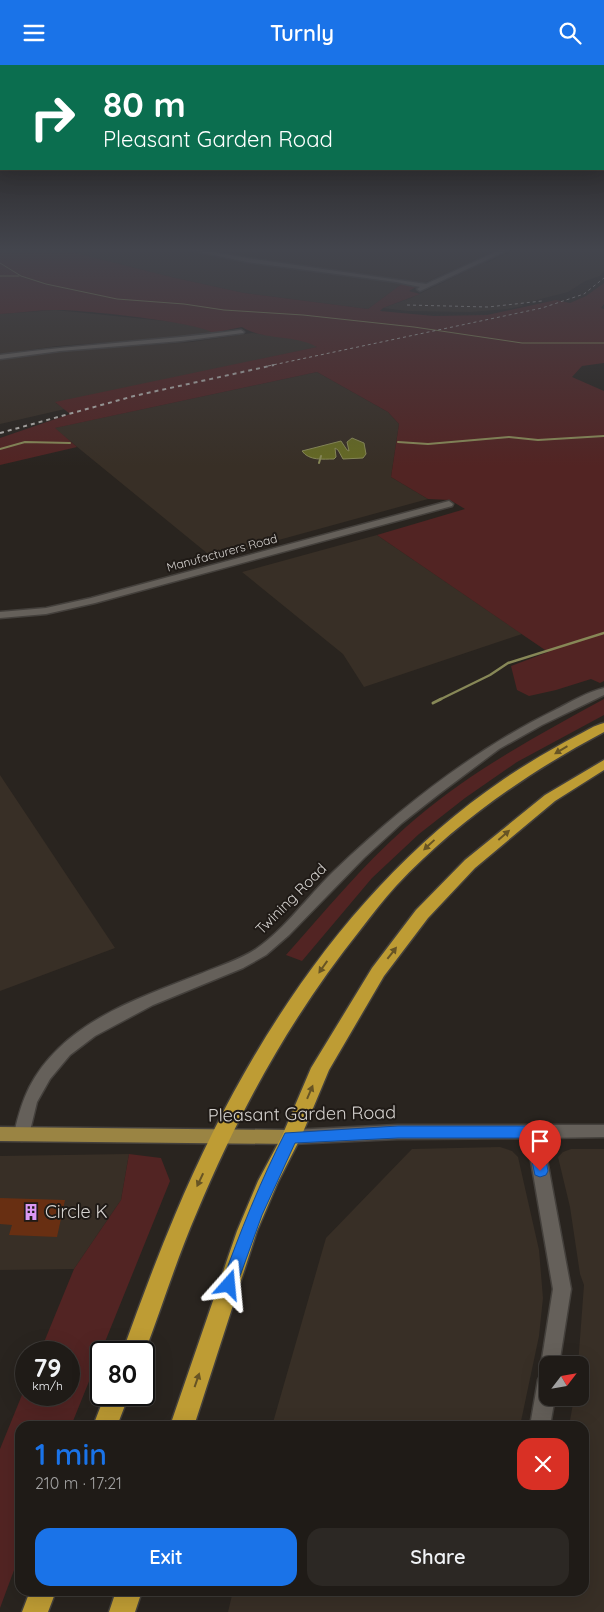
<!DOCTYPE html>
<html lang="en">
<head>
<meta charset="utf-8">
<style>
  :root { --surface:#1f1b17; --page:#2c2824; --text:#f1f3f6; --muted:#a1a1a1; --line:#3c3936; --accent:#1a73e8 }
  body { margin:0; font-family:Quicksand,sans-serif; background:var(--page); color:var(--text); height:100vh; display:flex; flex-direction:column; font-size:19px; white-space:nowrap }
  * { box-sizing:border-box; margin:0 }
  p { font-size:16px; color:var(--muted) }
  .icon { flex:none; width:28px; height:28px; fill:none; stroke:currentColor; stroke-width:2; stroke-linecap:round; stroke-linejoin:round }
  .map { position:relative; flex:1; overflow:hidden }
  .details { position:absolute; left:15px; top:1356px; width:574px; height:175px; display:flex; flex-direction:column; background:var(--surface); border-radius:15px; box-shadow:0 5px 20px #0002,0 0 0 1px var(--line) }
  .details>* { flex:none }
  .guide { position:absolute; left:0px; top:0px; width:605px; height:105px; box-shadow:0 5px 20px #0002,0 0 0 1px var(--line); background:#0b6e4f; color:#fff; overflow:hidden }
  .needle { width:32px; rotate:59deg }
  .tools { position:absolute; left:539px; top:1291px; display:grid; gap:10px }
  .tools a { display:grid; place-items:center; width:50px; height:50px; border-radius:10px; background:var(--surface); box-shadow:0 5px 20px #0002,0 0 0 1px var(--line); font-size:25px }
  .speed { position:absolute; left:15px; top:1276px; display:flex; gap:10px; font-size:25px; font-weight:700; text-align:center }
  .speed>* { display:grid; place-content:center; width:65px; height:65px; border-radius:50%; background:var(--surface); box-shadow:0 5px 20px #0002,0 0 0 1px var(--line); line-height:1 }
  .speed small { font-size:12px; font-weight:400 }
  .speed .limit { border:2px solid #111; border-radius:8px; background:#fff; color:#111 }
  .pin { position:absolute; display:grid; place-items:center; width:42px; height:42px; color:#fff; margin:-51px -21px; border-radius:50% 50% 50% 0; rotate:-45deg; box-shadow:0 0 5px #0007 }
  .pin .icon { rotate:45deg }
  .me { position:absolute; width:55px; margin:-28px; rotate:18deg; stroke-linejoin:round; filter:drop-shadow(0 0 4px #0008) }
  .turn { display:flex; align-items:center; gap:18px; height:105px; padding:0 20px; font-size:22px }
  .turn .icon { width:65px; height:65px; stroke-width:2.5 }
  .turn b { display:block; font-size:35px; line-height:42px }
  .round { display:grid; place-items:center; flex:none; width:52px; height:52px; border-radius:15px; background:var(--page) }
  .summary { display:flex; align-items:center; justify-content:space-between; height:85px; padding:0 20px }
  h1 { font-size:30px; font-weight:600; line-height:38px; color:var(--accent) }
  .primary-button { display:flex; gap:10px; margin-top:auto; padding:10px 20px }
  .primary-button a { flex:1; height:58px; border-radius:15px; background:var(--accent); color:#fff; font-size:20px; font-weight:600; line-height:58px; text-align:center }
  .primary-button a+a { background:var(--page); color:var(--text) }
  header { display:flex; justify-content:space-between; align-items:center; height:65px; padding:0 20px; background:var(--accent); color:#fff; font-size:22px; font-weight:600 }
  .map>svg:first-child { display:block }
  .built { fill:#382f26 }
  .green { fill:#522423 }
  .water { fill:#656924; stroke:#878857 }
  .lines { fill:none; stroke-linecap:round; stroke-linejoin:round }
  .stream-far3 { stroke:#878857; stroke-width:1 }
  .stream-far2 { stroke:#878857; stroke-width:2 }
  .stream-far1 { stroke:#878857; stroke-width:2.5 }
  .stream { stroke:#878857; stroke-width:3 }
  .building { fill:#682f12 }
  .minor-casing { stroke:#44403c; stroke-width:3 }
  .major-casing { stroke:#44403c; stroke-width:3 }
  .highway-casing { stroke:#44403c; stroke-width:3 }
  .minor { fill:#65605a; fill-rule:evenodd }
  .major { fill:#9a8443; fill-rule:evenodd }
  .highway { fill:#be9c34; fill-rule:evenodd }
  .rail-far1 { stroke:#b4b1ad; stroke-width:1; stroke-dasharray:3 3; stroke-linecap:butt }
  .rail { stroke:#b4b1ad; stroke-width:2; stroke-dasharray:4 4; stroke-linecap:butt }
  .oneway { fill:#675424 }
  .route { fill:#1a73e8; stroke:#114b97 }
  .labels { text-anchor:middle; stroke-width:4; stroke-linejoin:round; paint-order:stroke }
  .far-street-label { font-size:12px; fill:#d5d2cf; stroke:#1f1a16 }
  .street-label { font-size:15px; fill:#d5d2cf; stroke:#1f1a16 }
  .near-street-label { font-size:18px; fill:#d5d2cf; stroke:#1f1a16 }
  .near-poi-label { font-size:18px; fill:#d5d2cf; stroke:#1f1a16; text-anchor:start }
</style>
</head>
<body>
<header><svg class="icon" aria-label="menu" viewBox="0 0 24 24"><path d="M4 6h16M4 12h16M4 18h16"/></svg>Turnly<svg class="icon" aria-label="search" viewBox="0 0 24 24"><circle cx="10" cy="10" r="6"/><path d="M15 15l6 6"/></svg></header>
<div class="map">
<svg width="604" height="1547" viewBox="0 0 604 1547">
  <rect width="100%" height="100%" fill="#29241f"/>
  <!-- built -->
  <path class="built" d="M60 184H178L250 198 403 218 368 244 244 228 171 212Z
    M201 184H499L426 217H421L266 196Z
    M517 184H604V206L600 211 585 216 568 227 521 239 523 241 507 244 470 247 408 246 383 243 411 233 483 198H487Z
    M55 245 175 257 208 264 213 268 174 273 58 281 0 289V249Z
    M252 268 305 275 318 282 56 338 65 344 0 359V295L60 286 191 277Z
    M317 307 388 347 399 359 391 412 428 434 213 493 54 363Z
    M377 470 522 569 364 622 343 589 242 507Z
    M0 710 115 883 0 926Z
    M500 1082 512 1086 518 1092 539 1185 543 1233 539 1271 520 1361H272L326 1173 412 1084Z
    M571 1084H604V1547H228L233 1526H584V1361H569L574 1333 580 1332V1300H578L584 1220 580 1209 570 1142 558 1092 563 1087Z
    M129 1089 121 1135 74 1204 0 1205V1091Z"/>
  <!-- green -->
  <path class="green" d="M0 184H60L171 212 244 228 368 244 403 218 416 222 409 226 420 229 383 243 380 246 434 251 487 250 556 235 570 238 586 231 604 218V239L601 243 604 244V298L582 301 572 312 604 326V616L600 618 591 614 556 625 529 631 517 625 511 601 548 587 377 470 465 444 450 435 428 434 391 412 399 359 388 347 317 307 55 363 77 382 0 400V373L70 349 55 337 317 282C294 269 265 276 242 262L213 268C199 257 77 244 54 245 36 245 18 248 0 249Z
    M604 634V650L517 697 465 733 419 769 372 813 302 896 286 890C325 846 362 801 406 762 466 709 534 672 604 634Z
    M129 1089 161 1093 170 1116 71 1361H20V1489L0 1543V1384L26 1320V1330H69V1288L40 1287 74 1204 121 1135Z"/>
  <!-- water -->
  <path class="water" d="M352 373 364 378 366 389 363 393 343 394 338 385 335 383 336 392 334 394C323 394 309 396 302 386L341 376 347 385 349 386 347 377Z"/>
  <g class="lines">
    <!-- stream-far3 -->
    <path class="stream-far3" d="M0 198 21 211 46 219 117 234 184 239 224 245 303 250 414 262 522 278H604
      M0 211H19"/>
    <!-- stream-far2 -->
    <path class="stream-far2" d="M398 377 428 379 509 372 538 375 604 371
      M0 384 25 377 70 378
      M319 398 321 391"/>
    <!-- stream-far1 -->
    <path class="stream-far1" d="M439 635 490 610 508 598 604 568"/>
    <!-- stream -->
    <path class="stream" d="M433 638 441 634"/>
  </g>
  <!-- building -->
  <path class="building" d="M0 1133 65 1135 57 1172 9 1170 12 1160 0 1159Z"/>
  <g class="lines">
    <!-- minor casing -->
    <g class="minor-casing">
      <path id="minor" d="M185 184H196L247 193 426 219 502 184H510L420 226 417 224 420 222 396 217 247 197Z
        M241 265 244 267 243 268 181 276 60 286 0 294V290C80 279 161 276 241 265Z
        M449 436 453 439 452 441 95 538 46 549 0 553V547L46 543 91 533Z
        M604 623V630L542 660 499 684 439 729 402 758 364 793 289 870 266 890 243 903 153 940 95 971 70 990 50 1014 37 1037 28 1074 22 1076 16 1074 14 1069C22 1033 32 1009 59 983 97 946 152 928 200 909 219 901 239 895 256 884 286 863 308 831 334 806 400 743 473 685 555 645 571 637 587 627 604 623Z
        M397 1060H604V1072L543 1073 571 1224 559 1300H548V1332H555L550 1361H530L538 1315 541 1309 545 1307 541 1300 553 1224 527 1073 397 1074 291 1079 285 1077 283 1072 285 1067 291 1065Z"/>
    </g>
    <!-- major casing -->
    <g class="major-casing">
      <path id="major" d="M0 1062 291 1065 297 1067 299 1072 297 1077 291 1079 0 1076Z"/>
    </g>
    <!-- highway casing -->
    <g class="highway-casing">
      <path id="highway" d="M604 658V667C527 708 456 757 396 821 383 835 372 850 361 864 292 950 239 1046 197 1147 177 1193 162 1242 144 1289V1288H122C139 1241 156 1195 175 1150 246 981 351 818 504 714 528 698 553 683 578 670 586 666 595 660 604 658Z
        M604 695V705L555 736 475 803 428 853 384 911 329 1005 301 1072 278 1117 257 1166 194 1361H170L237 1166 258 1116 282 1071 311 1003 372 903 416 845 465 795 545 730Z
        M105 1330H129L117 1361H93Z
        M30 1526H56L48 1547H22Z
        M116 1526H142L135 1547H109Z"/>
    </g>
    <!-- minor -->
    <use href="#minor" class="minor"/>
    <!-- major -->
    <use href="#major" class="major"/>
    <!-- highway -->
    <use href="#highway" class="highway"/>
    <!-- rail-far1 -->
    <path class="rail-far1" d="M407 240 488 242 542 236
      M268 301 542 243 584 229 604 213"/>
    <!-- rail -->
    <path class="rail" d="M0 368 134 331 274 300"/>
  </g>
  <!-- one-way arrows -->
  <defs><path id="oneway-solid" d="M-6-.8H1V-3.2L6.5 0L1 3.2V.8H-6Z" transform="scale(1.25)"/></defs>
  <g class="oneway">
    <use href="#oneway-solid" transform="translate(561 685) rotate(149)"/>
    <use href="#oneway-solid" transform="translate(504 770) rotate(-41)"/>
    <use href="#oneway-solid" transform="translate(429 780) rotate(137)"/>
    <use href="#oneway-solid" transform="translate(392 888) rotate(-52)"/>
    <use href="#oneway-solid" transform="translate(323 902) rotate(125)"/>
    <use href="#oneway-solid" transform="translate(310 1027) rotate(-67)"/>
    <use href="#oneway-solid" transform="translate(200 1115) rotate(115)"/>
    <use href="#oneway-solid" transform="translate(197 1315) rotate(-71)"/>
  </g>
  <!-- sky -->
  <linearGradient id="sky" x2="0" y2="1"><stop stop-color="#171411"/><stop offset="0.46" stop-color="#43454d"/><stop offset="1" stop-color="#43454d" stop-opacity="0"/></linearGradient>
  <rect width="604" height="401" fill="url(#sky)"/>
  <!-- route -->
  <path class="route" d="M398 1061H534L539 1062 541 1067 548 1106 546 1110 540 1112 535 1110 527 1073H398L295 1078 262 1150 235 1225 229 1227 223 1225 221 1220C240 1167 260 1117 285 1068Z"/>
  <!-- icons -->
  <defs>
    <g id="building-bare" transform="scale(1.35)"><path d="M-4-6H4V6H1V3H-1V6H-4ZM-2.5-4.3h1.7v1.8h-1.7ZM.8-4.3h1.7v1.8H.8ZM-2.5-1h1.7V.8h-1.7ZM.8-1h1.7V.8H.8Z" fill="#db99f5" stroke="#1f1a16" stroke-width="2.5" paint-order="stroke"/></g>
  </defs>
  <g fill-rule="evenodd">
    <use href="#building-bare" x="31" y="1147"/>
  </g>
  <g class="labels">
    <!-- far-street labels -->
    <g class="far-street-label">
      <text transform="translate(222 488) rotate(-15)" y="4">Manufacturers Road</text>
    </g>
    <!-- street labels -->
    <g class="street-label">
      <text transform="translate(291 834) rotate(-45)" y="5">Twining Road</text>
    </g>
    <!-- near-street labels -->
    <g class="near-street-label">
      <text transform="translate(302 1049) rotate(-1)" y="6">Pleasant Garden Road</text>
    </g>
    <!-- near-poi labels -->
    <g class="near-poi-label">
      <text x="45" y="1153">Circle K</text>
    </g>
  </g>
</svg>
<div class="tools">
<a><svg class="needle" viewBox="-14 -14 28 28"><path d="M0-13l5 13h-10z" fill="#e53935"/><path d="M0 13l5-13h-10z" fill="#a1a1a1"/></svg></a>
</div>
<div class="speed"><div>79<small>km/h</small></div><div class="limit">80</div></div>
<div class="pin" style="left:540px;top:1106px;background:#d93025"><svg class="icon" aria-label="arrive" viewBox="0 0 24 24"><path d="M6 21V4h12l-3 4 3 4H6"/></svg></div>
<svg class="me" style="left:229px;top:1220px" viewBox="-20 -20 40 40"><path d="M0-17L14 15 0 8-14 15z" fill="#1a73e8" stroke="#fff" stroke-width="4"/></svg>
<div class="guide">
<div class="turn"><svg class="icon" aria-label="right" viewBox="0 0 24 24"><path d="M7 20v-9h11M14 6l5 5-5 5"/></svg><div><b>80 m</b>Pleasant Garden Road</div></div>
</div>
<section class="details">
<div class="summary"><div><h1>1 min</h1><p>210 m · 17:21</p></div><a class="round" style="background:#d93025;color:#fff"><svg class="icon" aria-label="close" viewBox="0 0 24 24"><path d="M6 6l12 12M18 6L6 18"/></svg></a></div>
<div class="primary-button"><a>Exit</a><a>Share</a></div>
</section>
</div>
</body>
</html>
